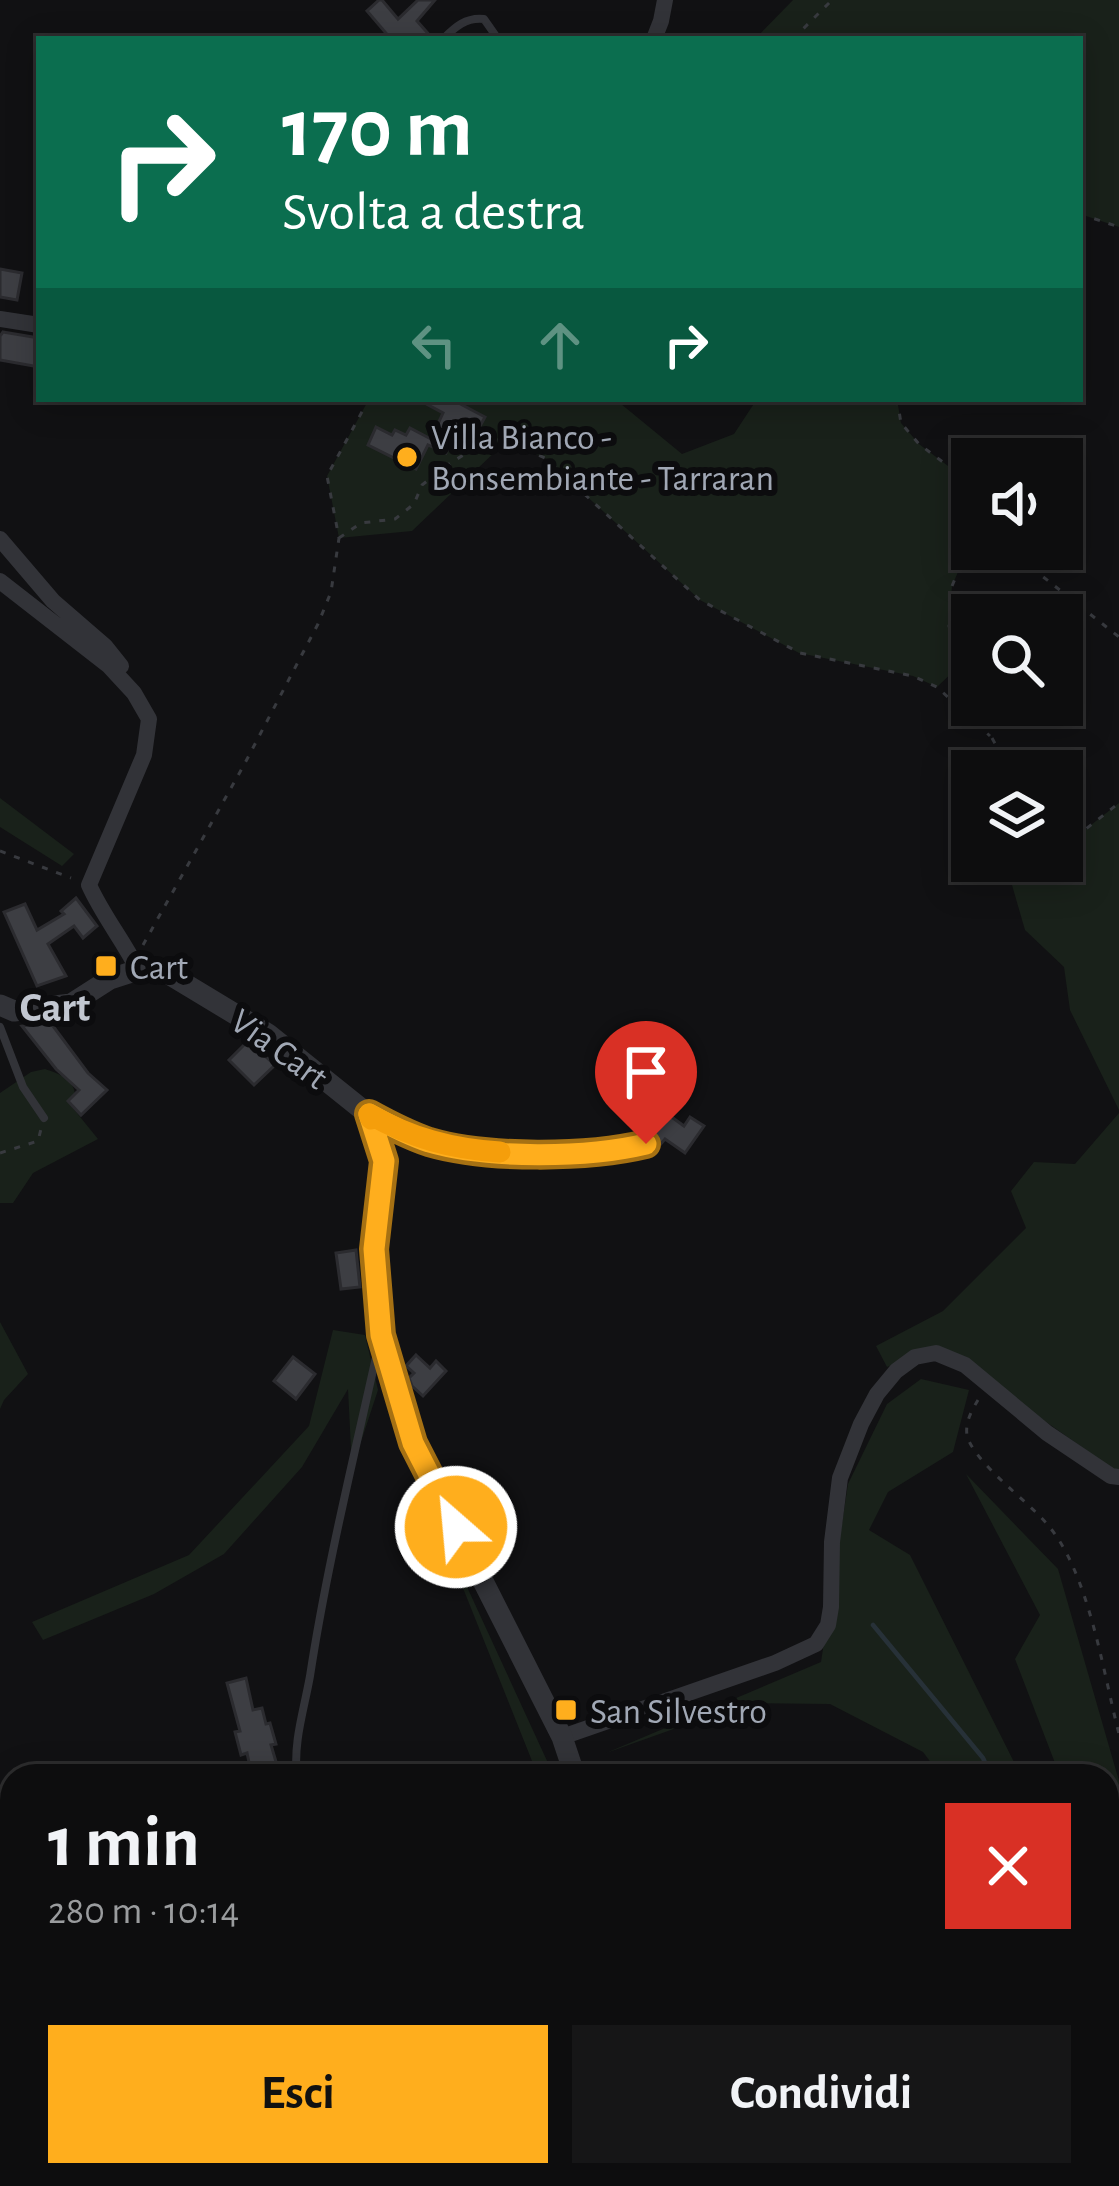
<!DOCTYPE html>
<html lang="it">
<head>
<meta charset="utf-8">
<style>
  :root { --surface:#0d0d0e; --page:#161617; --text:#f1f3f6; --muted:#9a9c9e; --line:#2d2d2e; --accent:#ffae1d }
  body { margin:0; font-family:"Alegreya Sans",sans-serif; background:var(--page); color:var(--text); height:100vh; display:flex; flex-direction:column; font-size:45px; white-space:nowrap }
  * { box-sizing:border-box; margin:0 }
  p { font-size:39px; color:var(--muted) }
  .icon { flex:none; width:66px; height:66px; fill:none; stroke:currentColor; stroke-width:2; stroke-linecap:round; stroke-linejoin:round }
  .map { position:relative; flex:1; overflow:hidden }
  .panel { position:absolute; left:0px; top:1764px; width:1119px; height:423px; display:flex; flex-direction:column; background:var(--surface); border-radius:36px 36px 0 0; box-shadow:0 6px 30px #0003,0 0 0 3px var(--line) }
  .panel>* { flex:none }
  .top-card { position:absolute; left:36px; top:36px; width:1047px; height:366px; border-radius:0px; box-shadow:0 6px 30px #0003,0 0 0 3px var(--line); background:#0b6e4f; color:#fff; overflow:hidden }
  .tools { position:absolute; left:951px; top:438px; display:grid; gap:24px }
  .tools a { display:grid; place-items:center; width:132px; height:132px; border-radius:0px; background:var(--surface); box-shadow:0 6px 30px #0003,0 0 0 3px var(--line); font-size:60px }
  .pin { position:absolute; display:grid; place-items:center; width:102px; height:102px; color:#fff; margin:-123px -51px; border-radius:50% 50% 50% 0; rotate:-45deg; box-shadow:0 0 12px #0007 }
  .pin .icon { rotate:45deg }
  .me { position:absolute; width:132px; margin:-66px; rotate:333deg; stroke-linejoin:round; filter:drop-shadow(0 0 9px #0008) }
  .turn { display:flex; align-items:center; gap:42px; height:252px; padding:0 48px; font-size:54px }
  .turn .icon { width:156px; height:156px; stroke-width:2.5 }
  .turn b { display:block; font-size:84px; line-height:102px }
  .lanes { display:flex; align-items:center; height:114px; padding:0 48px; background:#0003; justify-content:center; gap:60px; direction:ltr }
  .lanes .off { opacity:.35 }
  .round { display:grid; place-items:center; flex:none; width:126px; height:126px; border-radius:0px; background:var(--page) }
  .headline { display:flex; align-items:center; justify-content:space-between; height:204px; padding:0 48px }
  h1 { font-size:72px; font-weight:600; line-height:90px }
  .cta { display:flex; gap:24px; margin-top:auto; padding:24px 48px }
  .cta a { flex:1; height:138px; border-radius:0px; background:var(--accent); color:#111; font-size:48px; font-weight:600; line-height:138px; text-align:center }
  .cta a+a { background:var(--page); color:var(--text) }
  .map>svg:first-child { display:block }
  .green { fill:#19211a }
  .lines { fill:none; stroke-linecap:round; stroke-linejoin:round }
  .stream { stroke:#273138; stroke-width:4.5 }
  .building { fill:#3d3e43; stroke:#2b2b2f; stroke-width:3 }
  .path { stroke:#383a3f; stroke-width:3; stroke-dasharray:6 9; stroke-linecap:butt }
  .service { stroke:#323338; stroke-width:8 }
  .minor { stroke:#323338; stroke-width:16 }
  .tertiary { stroke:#323338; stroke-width:21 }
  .route-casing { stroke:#a67113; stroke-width:30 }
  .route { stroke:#ffae1d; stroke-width:21 }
  .slow { stroke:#f59e0b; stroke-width:21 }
  .poi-dot { fill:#ffae1d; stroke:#0c0c0e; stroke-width:4.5 }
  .labels { text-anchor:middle; stroke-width:12; stroke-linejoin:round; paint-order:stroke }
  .poi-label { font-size:36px; fill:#a1a8b5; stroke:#0c0c0e; text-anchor:start }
  .street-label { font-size:36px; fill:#a1a8b5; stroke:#0c0c0e }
  .quarter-label { font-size:42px; font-weight:bold; fill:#c2c7d1; stroke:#0c0c0e }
</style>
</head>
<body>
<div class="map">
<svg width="1119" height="2186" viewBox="0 0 1119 2186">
  <rect width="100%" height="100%" fill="#111113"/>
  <!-- green -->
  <path class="green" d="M793 0H1119V227L1080 214V39H755Z
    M369 399H615L682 454 734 434 757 399H897L901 423 919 444 952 469 958 483 969 546 952 586 949 626 960 665 937 687 913 676 799 653 700 600 545 458 520 448 497 450 412 531 339 538 327 476Z
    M0 798 74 854 62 866 0 827Z
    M1119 803V1110L1070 1010 1064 967 1025 930 1005 861H1062V841L1068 843Z
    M45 1069C59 1074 73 1078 75 1094L68 1102 98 1139 33 1173 13 1203H0V1093L31 1072Z
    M1119 1113V1470L1113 1469 938 1346 887 1367 876 1346 943 1311 1026 1228 1011 1191 1034 1162 1075 1164Z
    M0 1322 28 1374 4 1400 0 1409Z
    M333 1330 365 1335 378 1390 352 1469 348 1389 302 1467 224 1554 154 1594 43 1640 32 1622 189 1555 309 1426Z
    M921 1379 969 1390 953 1452 888 1492 869 1530 910 1555 1021 1776H941L923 1752 830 1704 747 1703 606 1753 821 1662 848 1484 887 1404Z
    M966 1474 1058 1569 1119 1781V1852L1107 1909V1776H1060L1015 1659 1040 1615Z
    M433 1513 554 1776H538Z
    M0 1996 12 2000V2175H239L244 2186H0Z
    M857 2175H1007L1006 2186H856Z"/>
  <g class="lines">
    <!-- stream -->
    <path class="stream" d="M873 1625 983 1758 991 1776
      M965 2186V2175"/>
  </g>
  <!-- building -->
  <path class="building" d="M379 0H382L398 19 418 0H435L417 21 433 39H391L367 11Z
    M0 269 22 273 17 300 0 297Z
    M3 332 39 338V367L0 360V336Z
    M417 399H451L485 417 473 439 457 430 446 453 428 445 416 469 368 445 376 427 392 435 395 430 406 435 410 428 431 439 443 413Z
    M76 898 97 926 83 938 74 926 48 944 66 976 37 986 4 912 25 904 37 930 64 914 61 911Z
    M50 1022 88 1073 107 1090 81 1115 68 1101 79 1090 56 1069 22 1026Z
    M248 1041 275 1065 254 1085 229 1060Z
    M651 1102 684 1126 690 1117 704 1126 685 1153 665 1139 660 1145 634 1126Z
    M356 1250 360 1287 341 1289 336 1253Z
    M416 1355 430 1368 436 1361 446 1371 423 1396 412 1386 409 1378 414 1373 406 1366Z
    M293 1357 315 1374 296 1399 274 1381Z
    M246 1678 253 1710 262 1708 266 1724 270 1723 276 1744 271 1745 277 1765 251 1772 247 1753 241 1755 235 1732 240 1731 227 1683Z"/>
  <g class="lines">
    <!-- path -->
    <path class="path" d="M793 39 832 0
      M1080 214 1119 227
      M897 399 901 423 919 444 952 469 958 483 969 546 952 586 949 626 972 702
      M339 538 361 523 395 519 414 504 422 485 446 466 482 443 502 439 545 458 700 600 800 653 913 676 937 687 990 736
      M1008 549 1119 637
      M974 705 987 730
      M992 738 1010 771
      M1062 841 1068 843 1119 803
      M0 851 71 878
      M143 945 245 763 318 624 331 592 339 538 327 476 369 399
      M0 1153 38 1141 41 1129
      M978 1400C972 1410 965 1422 967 1435 973 1462 1029 1502 1047 1524 1089 1572 1103 1672 1119 1734
      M1107 1990 1119 1943
      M1021 2186 1022 2175"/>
    <!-- service -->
    <path class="service" d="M443 39C455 27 466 17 484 19L498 39
      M0 1027 23 1087 44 1118
      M375 1118C431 1149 489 1154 552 1152 584 1152 615 1151 647 1144
      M297 1776C293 1742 304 1710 310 1676 327 1565 354 1457 378 1348"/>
    <!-- minor -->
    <path class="minor" d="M654 39 661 21 665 0
      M0 319 39 325
      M0 539 53 601 105 646 121 666
      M0 581 109 666 134 693 149 719 144 755 89 885C103 916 123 940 138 970
      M562 1737 775 1663 816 1644 828 1625 831 1607 832 1542 840 1478 861 1424 877 1394 896 1371 915 1357 936 1353 965 1365 1047 1433 1111 1476 1119 1477"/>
    <!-- tertiary -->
    <path class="tertiary" d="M0 1005 14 1011 71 1004 110 979 138 970 167 973 268 1034 369 1115 384 1161 374 1249 381 1335 413 1443 562 1737 575 1776
      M702 2175 704 2186"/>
  </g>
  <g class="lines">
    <!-- route casing -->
    <g class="route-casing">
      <path id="route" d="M456 1527 413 1443 381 1335 374 1249 384 1161 369 1114C389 1125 408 1135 429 1142 487 1159 588 1158 646 1144"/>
    </g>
    <!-- route -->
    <use href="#route" class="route"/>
    <!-- slow -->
    <path class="slow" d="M371 1119 369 1114C411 1138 452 1149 500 1152"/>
  </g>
  <!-- markers -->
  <g class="poi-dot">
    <circle cx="407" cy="457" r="12"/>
    <rect x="94" y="954" width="24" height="24" rx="6"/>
    <rect x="554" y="1698" width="24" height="24" rx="6"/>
  </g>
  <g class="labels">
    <!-- poi labels -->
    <g class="poi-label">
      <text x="431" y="449">Villa Bianco -<tspan x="431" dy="41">Bonsembiante - Tarraran</tspan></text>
      <text x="130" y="979">Cart</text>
      <text x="590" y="1723">San Silvestro</text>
    </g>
    <!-- street labels -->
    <g class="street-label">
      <text transform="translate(280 1048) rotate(36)" y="13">Via Cart</text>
    </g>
    <!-- quarter labels -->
    <g class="quarter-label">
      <text x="55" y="1021">Cart</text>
    </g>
  </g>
</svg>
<div class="tools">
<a><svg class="icon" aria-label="sound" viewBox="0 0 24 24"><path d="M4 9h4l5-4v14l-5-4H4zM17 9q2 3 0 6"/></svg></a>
<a><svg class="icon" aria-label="search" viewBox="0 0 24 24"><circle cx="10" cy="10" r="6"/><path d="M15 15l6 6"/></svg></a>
<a><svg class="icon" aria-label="layers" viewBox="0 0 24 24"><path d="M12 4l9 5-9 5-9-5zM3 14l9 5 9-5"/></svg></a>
</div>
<div class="pin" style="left:646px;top:1144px;background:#d93025"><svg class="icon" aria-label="arrive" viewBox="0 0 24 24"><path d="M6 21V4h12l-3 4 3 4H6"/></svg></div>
<svg class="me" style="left:456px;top:1527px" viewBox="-20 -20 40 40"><circle r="17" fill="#ffae1d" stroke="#fff" stroke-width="3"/><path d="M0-11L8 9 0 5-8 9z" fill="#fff"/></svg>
<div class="top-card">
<div class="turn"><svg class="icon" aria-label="right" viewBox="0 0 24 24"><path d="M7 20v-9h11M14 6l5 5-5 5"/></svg><div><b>170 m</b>Svolta a destra</div></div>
<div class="lanes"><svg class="icon off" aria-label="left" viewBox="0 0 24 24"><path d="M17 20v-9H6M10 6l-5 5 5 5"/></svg><svg class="icon off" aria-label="ahead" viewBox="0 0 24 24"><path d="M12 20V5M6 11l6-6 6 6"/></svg><svg class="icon" aria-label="right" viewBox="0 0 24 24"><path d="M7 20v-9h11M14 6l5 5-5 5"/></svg></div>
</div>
<section class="panel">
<div class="headline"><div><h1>1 min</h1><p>280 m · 10:14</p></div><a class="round" style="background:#d93025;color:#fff"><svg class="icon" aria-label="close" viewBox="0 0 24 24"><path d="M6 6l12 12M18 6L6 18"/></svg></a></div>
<div class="cta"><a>Esci</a><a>Condividi</a></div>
</section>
</div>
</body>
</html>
